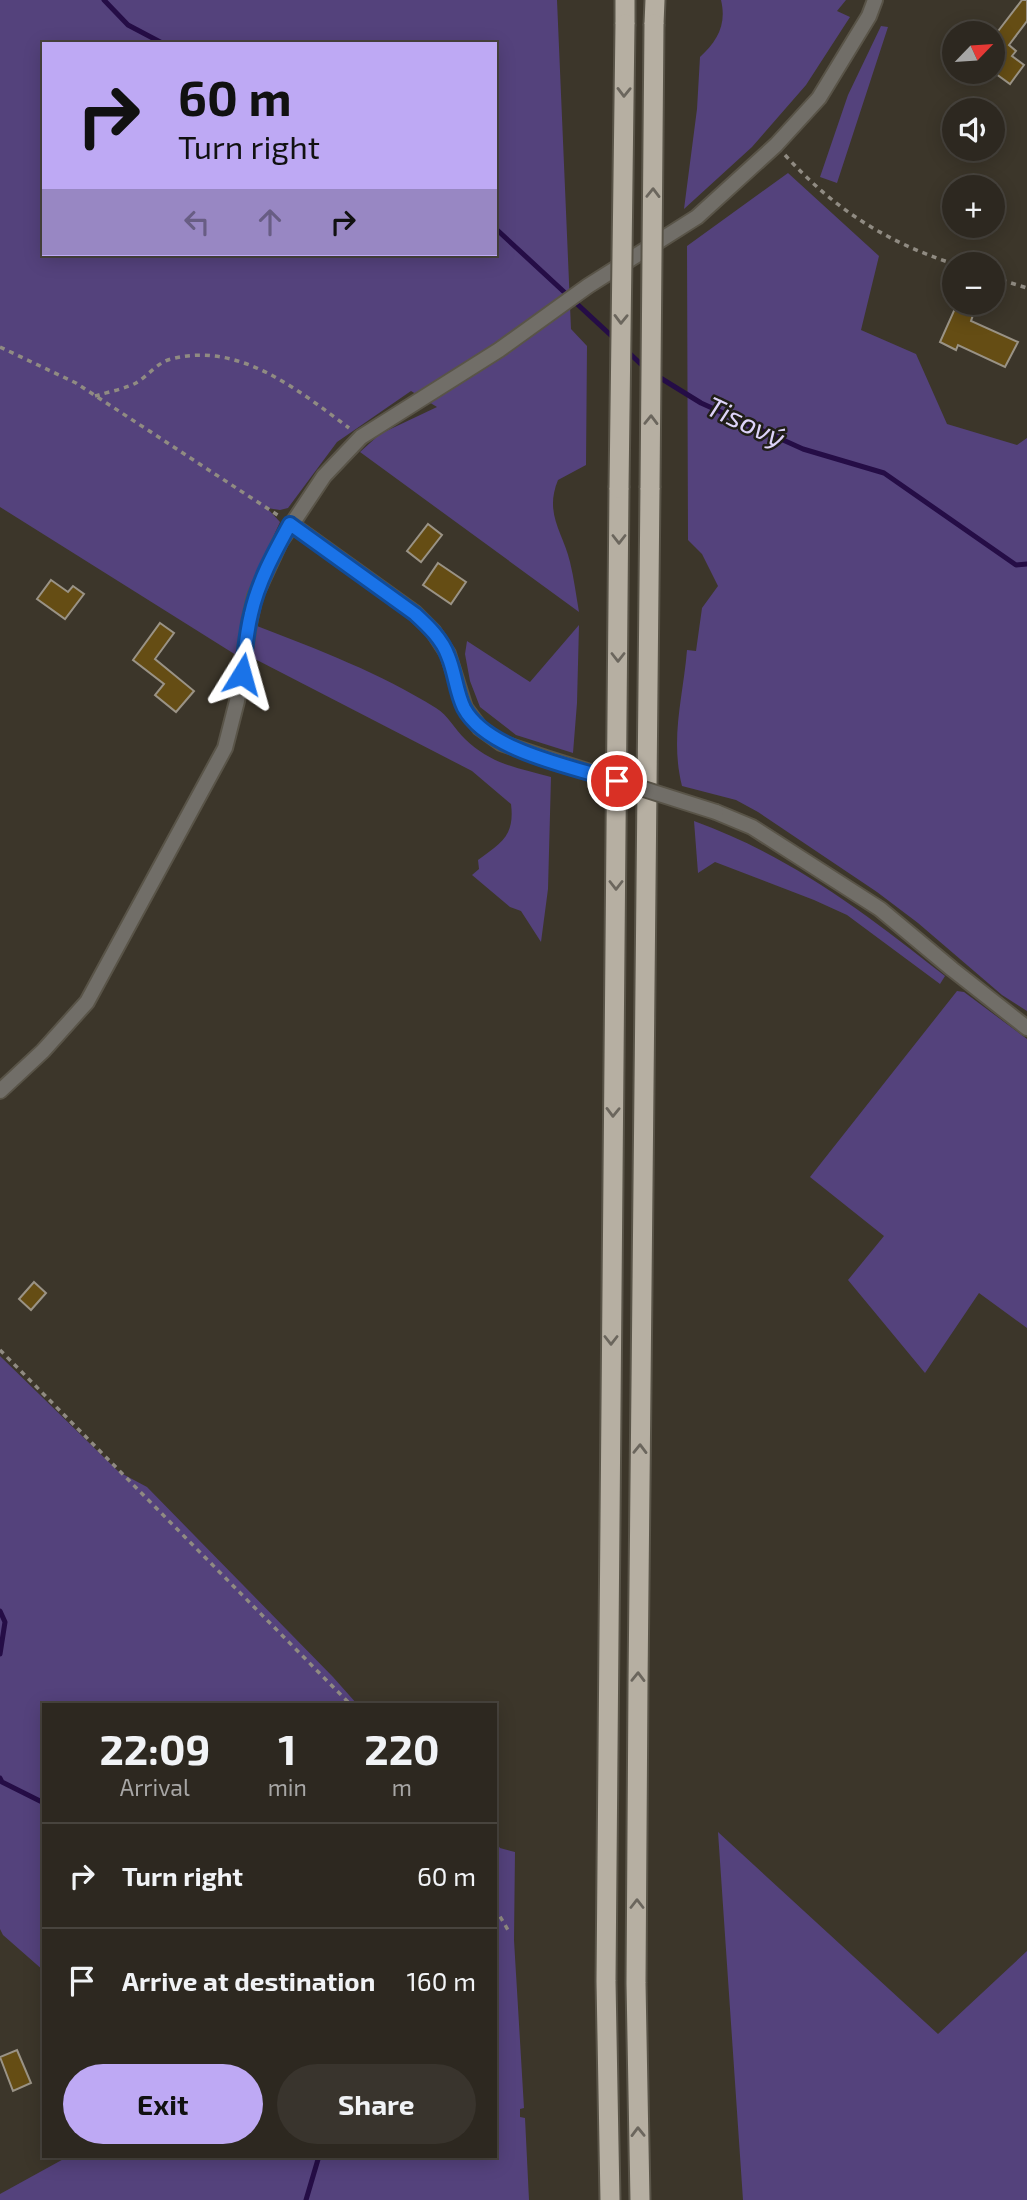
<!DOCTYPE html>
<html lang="en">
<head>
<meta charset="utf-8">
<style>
  :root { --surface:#2d2820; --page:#39342d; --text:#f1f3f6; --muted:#a7a6a5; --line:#48443e; --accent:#bea9f4 }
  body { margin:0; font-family:"Exo 2",sans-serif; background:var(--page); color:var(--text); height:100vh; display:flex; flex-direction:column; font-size:26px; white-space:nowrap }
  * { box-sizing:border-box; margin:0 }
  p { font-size:23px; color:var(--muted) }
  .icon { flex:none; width:38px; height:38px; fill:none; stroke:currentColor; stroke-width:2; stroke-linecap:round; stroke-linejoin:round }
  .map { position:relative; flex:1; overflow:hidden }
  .panel { position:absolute; left:42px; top:1703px; width:455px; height:455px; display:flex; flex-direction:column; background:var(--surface); border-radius:0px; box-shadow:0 4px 18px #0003,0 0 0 2px var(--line) }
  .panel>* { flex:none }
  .guide { position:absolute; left:42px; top:42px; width:455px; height:214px; border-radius:0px; box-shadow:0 4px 18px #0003,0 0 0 2px var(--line); background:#bea9f4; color:#111; overflow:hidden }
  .needle { width:46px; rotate:65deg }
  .fabs { position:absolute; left:942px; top:21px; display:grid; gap:14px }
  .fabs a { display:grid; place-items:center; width:63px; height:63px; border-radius:50%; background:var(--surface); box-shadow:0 4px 18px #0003,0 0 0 2px var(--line); font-size:35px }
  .pin { position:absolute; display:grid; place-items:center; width:60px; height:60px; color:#fff; margin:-30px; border:4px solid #fff; border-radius:50%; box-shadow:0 2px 7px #0007 }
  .me { position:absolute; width:77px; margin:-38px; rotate:8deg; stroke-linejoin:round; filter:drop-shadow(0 0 5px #0008) }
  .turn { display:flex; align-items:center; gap:24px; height:147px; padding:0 21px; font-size:32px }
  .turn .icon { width:91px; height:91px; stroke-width:2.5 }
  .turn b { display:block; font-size:49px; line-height:60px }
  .lanes { display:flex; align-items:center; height:66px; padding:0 21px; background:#0003; justify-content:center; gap:35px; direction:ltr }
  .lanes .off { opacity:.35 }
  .eta { display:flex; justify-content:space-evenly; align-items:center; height:119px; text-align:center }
  .eta b { font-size:42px; font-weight:700; line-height:49px }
  .action { display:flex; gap:14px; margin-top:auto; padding:14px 21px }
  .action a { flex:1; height:80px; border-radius:42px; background:var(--accent); color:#111; font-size:28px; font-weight:700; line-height:80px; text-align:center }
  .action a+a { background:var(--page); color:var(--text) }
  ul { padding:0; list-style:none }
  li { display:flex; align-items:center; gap:21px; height:105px; padding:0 21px; border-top:2px solid var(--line) }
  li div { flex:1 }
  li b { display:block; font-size:26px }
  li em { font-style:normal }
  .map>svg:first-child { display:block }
  .green { fill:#54427c; fill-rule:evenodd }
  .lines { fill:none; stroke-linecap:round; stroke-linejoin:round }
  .stream { stroke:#250d46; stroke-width:5 }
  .building { fill:#654d14; stroke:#9a9386; stroke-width:2 }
  .minor-casing { stroke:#595448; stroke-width:18 }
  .trunk-casing { stroke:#595448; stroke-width:23 }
  .path { stroke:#908b82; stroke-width:3.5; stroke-dasharray:5 5; stroke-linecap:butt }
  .minor { stroke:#716e68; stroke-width:14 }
  .trunk { stroke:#b6afa2; stroke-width:19 }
  .minor-bridge-casing { stroke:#595448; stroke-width:18; stroke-linecap:butt }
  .trunk-bridge-casing { stroke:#595448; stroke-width:23; stroke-linecap:butt }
  .minor-bridge { stroke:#716e68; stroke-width:14 }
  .trunk-bridge { stroke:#b6afa2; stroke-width:19 }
  .oneway { stroke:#6b665d }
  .route-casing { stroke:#114b97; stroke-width:18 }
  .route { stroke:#1a73e8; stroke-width:12 }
  .labels { text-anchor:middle; stroke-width:5; stroke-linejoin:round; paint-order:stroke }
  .water-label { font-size:28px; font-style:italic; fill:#ddd3f8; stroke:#201e18 }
</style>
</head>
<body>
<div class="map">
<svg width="1027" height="2200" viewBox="0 0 1027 2200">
  <rect width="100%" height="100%" fill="#3c362a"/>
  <!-- green -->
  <path class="green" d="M0 0H557L571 329 587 346 586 465 558 480C544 514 563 532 570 562 574 578 576 595 579 612L360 452 380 434 437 407 411 391 337 442 288 508 280 510 267 508 280 522 256 574 236 655 0 507ZM44 44H495V254H44Z
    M721 0H846L837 11 850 17 806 85 752 147 684 209 697 109 700 57C717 41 727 25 721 0Z
    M881 26 888 27 837 183 820 177 848 95Z
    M788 173 879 256 861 330 916 354 947 424 1017 445 1027 438V1011L1002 995 918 923 877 892 758 812 736 800 682 786C670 738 683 698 687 650L696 651 702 608 718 586 702 554 688 540 687 246Z
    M579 625 577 703 573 753 516 735 480 707 470 681 465 654 467 641 530 682Z
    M257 626C319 650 380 673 436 708 448 715 455 730 465 739 491 764 517 768 551 777L548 889 541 942 521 911 510 907 472 875 479 869 478 860C501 843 515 836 511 804L472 771 253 658Z
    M694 821C791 856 865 913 945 976L940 984 847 915 814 900 715 862 698 873Z
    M957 991 964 992 1027 1039V1328L979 1293 925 1373 848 1280 884 1236 810 1177Z
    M0 1356 119 1472 147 1487 333 1677 357 1704H44V1971L3 1935 0 1929Z
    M718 1832 938 2034 1027 1951V2200H743Z
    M495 1841 500 1848 515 1852 514 1940 524 2108 520 2109V2117L525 2118 529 2200H0V2194L69 2156H495Z"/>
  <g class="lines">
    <!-- stream -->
    <path class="stream" d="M104 0 128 25 164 44
      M495 228 616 340
      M625 349 646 369
      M654 374 701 403 803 449 884 473 1016 565 1027 564
      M0 1611 5 1622 0 1654
      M0 1778 2 1782 44 1803
      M306 2200 319 2156"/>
  </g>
  <!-- building -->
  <path class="building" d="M1022 0H1027V21L1009 45 1016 51 1012 56 1024 65 1010 84 992 71V39Z
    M957 304 974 312 971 321 1018 342 1005 367 958 345 956 350 940 342Z
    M428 524 442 535 421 562 407 551Z
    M438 563 466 582 451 604 423 585Z
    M51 580 68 592 73 586 84 594 65 619 37 599Z
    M160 623 174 633 155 659 194 691 176 712 155 695 164 684 133 660Z
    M34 1282 46 1293 31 1310 19 1299Z
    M17 2050 31 2083 13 2091 0 2057Z"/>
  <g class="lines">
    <!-- minor casing -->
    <g class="minor-casing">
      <path id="minor" d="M291 524 415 613 433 631 448 654 465 708 480 728 501 743 543 757
        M716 812 752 827 880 909 952 969 1027 1028
        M0 1091 43 1051 87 1002 225 748 237 701 250 618 255 596 280 542 324 476 361 437 499 350 588 286 697 217 776 145 819 98 869 16 875 0"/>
    </g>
    <!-- trunk casing -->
    <g class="trunk-casing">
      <path id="trunk" d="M625 24V0
        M654 24 655 0
        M610 2200 606 1981 619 488
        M640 2200 636 1983 638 1685 650 488"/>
    </g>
    <!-- path -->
    <path class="path" d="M785 155C834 209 886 242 954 264
      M992 277 1027 288
      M0 347 76 383 279 516
      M95 396C108 392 124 389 136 383 148 376 158 362 171 359 239 341 298 390 349 428
      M0 1350 350 1704
      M495 1908 508 1930"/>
    <!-- minor -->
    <use href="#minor" class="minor"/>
    <!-- trunk -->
    <use href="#trunk" class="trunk"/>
    <!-- minor-bridge casing -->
    <g class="minor-bridge-casing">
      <path id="minor-bridge" d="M543 757 716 812"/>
    </g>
    <!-- trunk-bridge casing -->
    <g class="trunk-bridge-casing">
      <path id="trunk-bridge" d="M619 488 625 24
        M650 488 654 24"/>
    </g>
    <!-- minor-bridge -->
    <use href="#minor-bridge" class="minor-bridge"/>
    <!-- trunk-bridge -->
    <use href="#trunk-bridge" class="trunk-bridge"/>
  </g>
  <!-- one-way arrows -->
  <defs><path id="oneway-chevron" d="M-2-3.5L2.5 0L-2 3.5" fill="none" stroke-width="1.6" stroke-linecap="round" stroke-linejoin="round" transform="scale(1.75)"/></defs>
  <g class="oneway">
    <use href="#oneway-chevron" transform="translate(624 92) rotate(91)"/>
    <use href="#oneway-chevron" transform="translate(653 193) rotate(-89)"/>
    <use href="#oneway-chevron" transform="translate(621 319) rotate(91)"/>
    <use href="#oneway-chevron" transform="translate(651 420) rotate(-89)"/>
    <use href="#oneway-chevron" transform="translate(619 539) rotate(90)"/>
    <use href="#oneway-chevron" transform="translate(618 657) rotate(90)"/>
    <use href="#oneway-chevron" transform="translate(616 885) rotate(90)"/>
    <use href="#oneway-chevron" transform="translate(613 1112) rotate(91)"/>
    <use href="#oneway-chevron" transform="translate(611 1340) rotate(90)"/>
    <use href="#oneway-chevron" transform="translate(640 1449) rotate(-89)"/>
    <use href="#oneway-chevron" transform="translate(638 1677) rotate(-89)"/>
    <use href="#oneway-chevron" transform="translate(637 1904) rotate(-90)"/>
    <use href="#oneway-chevron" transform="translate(638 2132) rotate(-91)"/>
  </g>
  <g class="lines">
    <!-- route casing -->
    <g class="route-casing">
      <path id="route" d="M242 674C245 654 246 634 251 614 258 582 274 553 290 524L415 614C428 626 442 639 448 656 455 672 456 692 464 708 487 751 573 767 617 781"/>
    </g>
    <!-- route -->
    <use href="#route" class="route"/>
  </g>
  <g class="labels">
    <!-- water labels -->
    <g class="water-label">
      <text transform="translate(746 422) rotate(25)" y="10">Tisový</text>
    </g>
  </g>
</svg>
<div class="fabs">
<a><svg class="needle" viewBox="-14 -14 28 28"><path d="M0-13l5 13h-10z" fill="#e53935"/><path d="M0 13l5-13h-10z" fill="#a7a6a5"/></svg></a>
<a><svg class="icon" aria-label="sound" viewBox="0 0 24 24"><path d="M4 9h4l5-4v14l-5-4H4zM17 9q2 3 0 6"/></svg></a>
<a>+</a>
<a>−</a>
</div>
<div class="pin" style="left:617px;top:781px;background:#d93025"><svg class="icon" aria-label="arrive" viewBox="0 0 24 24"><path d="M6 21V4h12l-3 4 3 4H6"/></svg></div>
<svg class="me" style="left:242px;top:674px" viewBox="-20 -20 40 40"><path d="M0-17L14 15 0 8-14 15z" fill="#1a73e8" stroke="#fff" stroke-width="4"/></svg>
<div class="guide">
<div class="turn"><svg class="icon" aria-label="right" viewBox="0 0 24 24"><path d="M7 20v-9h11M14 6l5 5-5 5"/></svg><div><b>60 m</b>Turn right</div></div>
<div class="lanes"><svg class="icon off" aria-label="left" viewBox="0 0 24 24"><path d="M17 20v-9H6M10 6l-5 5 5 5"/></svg><svg class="icon off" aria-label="ahead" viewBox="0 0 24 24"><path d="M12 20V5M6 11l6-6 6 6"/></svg><svg class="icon" aria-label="right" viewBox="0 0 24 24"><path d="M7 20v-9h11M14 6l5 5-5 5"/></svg></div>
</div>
<section class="panel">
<div class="eta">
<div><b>22:09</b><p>Arrival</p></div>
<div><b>1</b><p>min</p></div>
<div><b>220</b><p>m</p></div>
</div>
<ul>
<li><svg class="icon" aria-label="right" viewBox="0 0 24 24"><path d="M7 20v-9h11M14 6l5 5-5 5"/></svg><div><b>Turn right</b></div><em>60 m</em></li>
<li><svg class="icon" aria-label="arrive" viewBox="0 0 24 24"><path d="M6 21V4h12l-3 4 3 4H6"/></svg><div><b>Arrive at destination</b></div><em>160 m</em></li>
</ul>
<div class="action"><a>Exit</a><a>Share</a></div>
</section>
</div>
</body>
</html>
